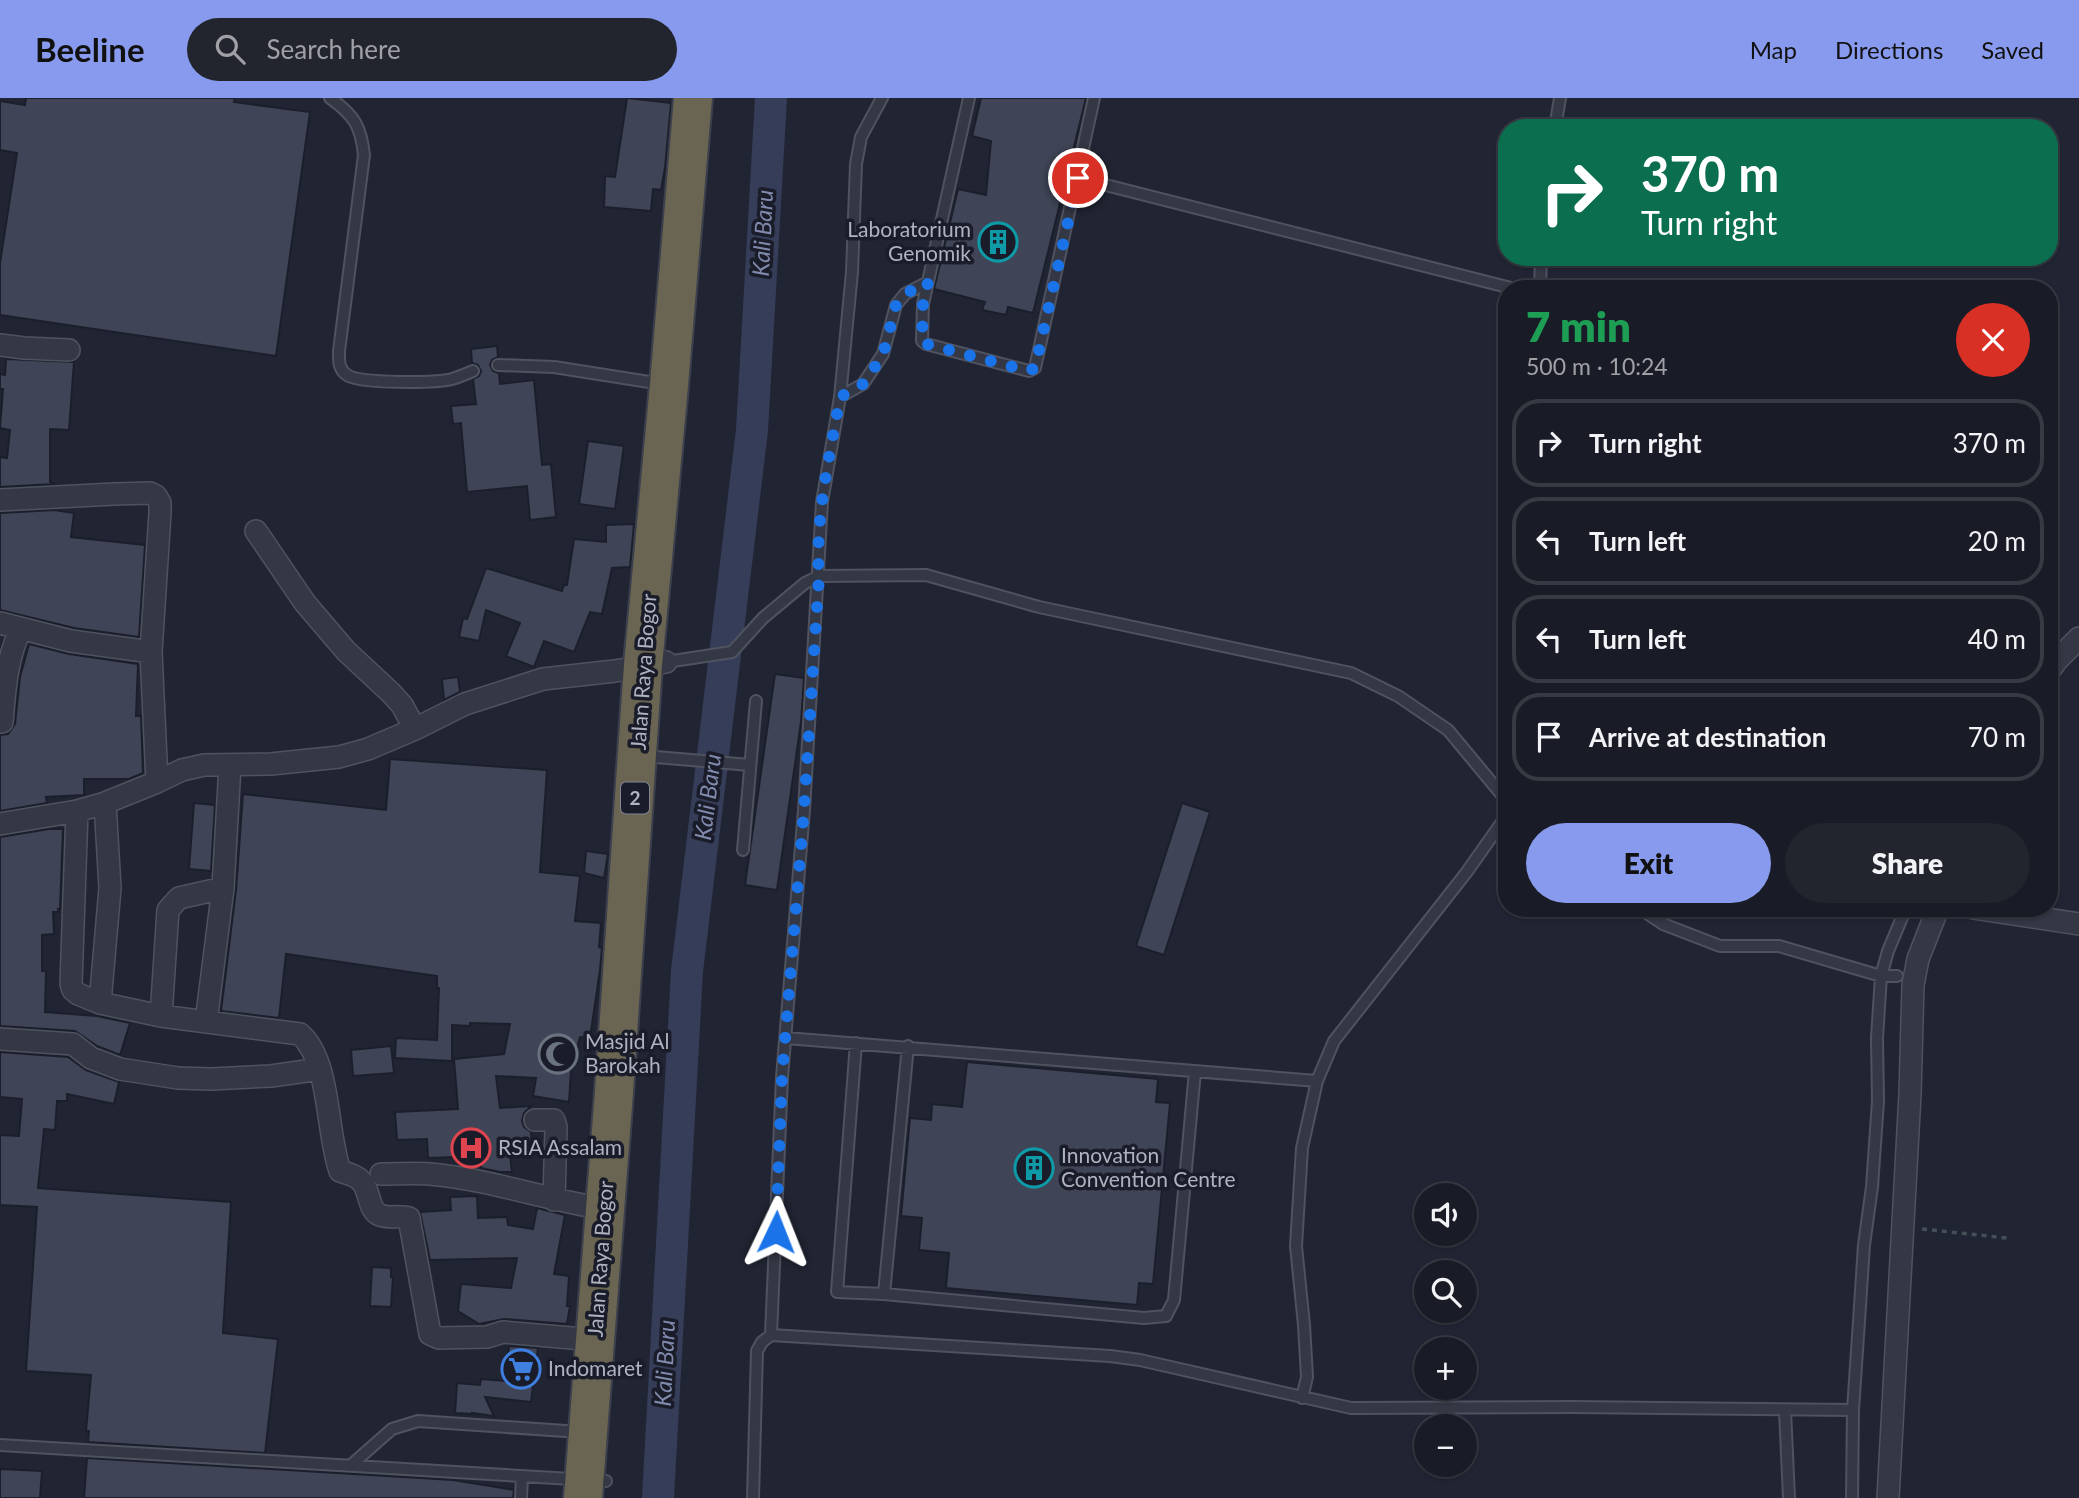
<!DOCTYPE html>
<html lang="en">
<head>
<meta charset="utf-8">
<style>
  :root { --surface:#191c26; --page:#22252e; --text:#f1f3f6; --muted:#9fa1a7; --line:#373a43; --accent:#889aed }
  body { margin:0; font-family:Lato,sans-serif; background:var(--page); color:var(--text); height:100vh; display:flex; flex-direction:column; font-size:26px; white-space:nowrap }
  * { box-sizing:border-box; margin:0 }
  p { font-size:23px; color:var(--muted) }
  .icon { flex:none; width:38px; height:38px; fill:none; stroke:currentColor; stroke-width:2; stroke-linecap:round; stroke-linejoin:round }
  .map { position:relative; flex:1; overflow:hidden }
  .panel { position:absolute; left:1498px; top:182px; width:560px; height:637px; display:flex; flex-direction:column; background:var(--surface); border-radius:28px; box-shadow:0 2px 5px #0004,0 0 0 2px var(--line) }
  .panel>* { flex:none }
  .top-card { position:absolute; left:1498px; top:21px; width:560px; height:147px; border-radius:28px; box-shadow:0 2px 5px #0004,0 0 0 2px var(--line); background:#0b6e4f; color:#fff; overflow:hidden }
  .buttons { position:absolute; left:1414px; top:1085px; display:grid; gap:14px }
  .buttons a { display:grid; place-items:center; width:63px; height:63px; border-radius:50%; background:var(--surface); box-shadow:0 2px 5px #0004,0 0 0 2px var(--line); font-size:35px }
  .pin { position:absolute; display:grid; place-items:center; width:60px; height:60px; color:#fff; margin:-30px; border:4px solid #fff; border-radius:50%; box-shadow:0 2px 7px #0007 }
  .me { position:absolute; width:77px; margin:-38px; rotate:2deg; stroke-linejoin:round; filter:drop-shadow(0 0 5px #0008) }
  .turn { display:flex; align-items:center; gap:24px; height:147px; padding:0 28px; font-size:32px }
  .turn .icon { width:91px; height:91px; stroke-width:2.5 }
  .turn b { display:block; font-size:49px; line-height:60px }
  .round { display:grid; place-items:center; flex:none; width:74px; height:74px; border-radius:37px; background:var(--page) }
  .head { display:flex; align-items:center; justify-content:space-between; height:119px; padding:0 28px }
  h1 { font-size:42px; font-weight:800; line-height:52px; color:#1e9e55 }
  .primary-button { display:flex; gap:14px; margin-top:auto; padding:14px 28px }
  .primary-button a { flex:1; height:80px; border-radius:42px; background:var(--accent); color:#111; font-size:28px; font-weight:800; line-height:80px; text-align:center }
  .primary-button a+a { background:var(--page); color:var(--text) }
  ul { padding:0; list-style:none }
  li { display:flex; align-items:center; gap:21px; height:88px; margin:0 14px 10px; padding:0 14px; border:4px solid var(--line); border-radius:28px }
  li div { flex:1 }
  li b { display:block; font-size:26px }
  li em { font-style:normal }
  header { display:flex; align-items:center; gap:42px; box-sizing:border-box; height:98px; padding:0 35px; background:var(--accent); color:#111 }
  header strong { font-size:33px }
  nav { display:flex; gap:38px; margin-inline-start:auto; font-size:24px }
  .search { width:490px; height:63px; background:var(--page); display:flex; align-items:center; gap:18px; box-sizing:border-box; padding:0 24px; border-radius:38px; color:var(--muted); font-size:26px }
  .map>svg:first-child { display:block }
  .lines { fill:none; stroke-linecap:round; stroke-linejoin:round }
  .river { stroke:#363d59; stroke-width:32 }
  .building { fill:#3f4456; stroke:#1c1f2b; stroke-width:2 }
  .lane-casing { stroke:#4f525f; stroke-width:14 }
  .street-casing { stroke:#4f525f; stroke-width:24 }
  .highway-casing { stroke:#3c3f4c; stroke-width:42 }
  .path { stroke:#445056; stroke-width:3.5; stroke-dasharray:5 5; stroke-linecap:butt }
  .lane { stroke:#343744; stroke-width:10 }
  .street { stroke:#343744; stroke-width:21 }
  .highway { stroke:#6a6552; stroke-width:38 }
  .route { stroke:#1a73e8; stroke-width:12; stroke-dasharray:0 21.6 }
  .labels { text-anchor:middle; stroke-width:7; stroke-linejoin:round; paint-order:stroke }
  .shield { fill:#1a1d29; stroke:#828593; stroke-width:2 }
  .shield-label { font-size:19px; font-weight:bold; fill:#aeb2c1 }
  .poi-label { font-size:21px; fill:#aeb2c1; stroke:#1a1d29; text-anchor:start }
  .street-label { font-size:21px; fill:#aeb2c1; stroke:#1a1d29 }
  .water-label { font-size:23px; font-style:italic; fill:#808aac; stroke:#1a1d29 }
</style>
</head>
<body>
<header>
<strong>Beeline</strong>
<div class="search"><svg class="icon" aria-label="search" viewBox="0 0 24 24"><circle cx="10" cy="10" r="6"/><path d="M15 15l6 6"/></svg>Search here</div>
<nav><a>Map</a><a>Directions</a><a>Saved</a></nav>
</header>
<div class="map">
<svg width="2079" height="1400" viewBox="0 0 2079 1400">
  <rect width="100%" height="100%" fill="#212533"/>
  <g class="lines">
    <!-- river -->
    <path class="river" d="M658 1400 687 873 752 332 771 0"/>
  </g>
  <!-- building -->
  <path class="building" d="M26 0H235L234 4 310 14 276 258 0 217V165L17 55 0 52V3L25 7Z
    M627 0 671 5 665 70 661 92 653 91 651 113 604 109 605 78 615 79Z
    M981 0H1086L1033 215 1008 209 1006 217 982 212 985 204 934 191 958 91 986 97 991 43 972 38Z
    M497 248 498 259 492 262 490 267 493 273 499 275 500 286 534 282 542 367 551 366 556 419 530 422 527 388 467 394 461 325 453 326 451 308 476 306 473 281 479 278 481 273 478 267 472 265 471 251Z
    M6 261 74 264 69 332 50 331V384L55 386 0 389V359L7 360 10 332 0 330 3 291H0V276L5 277Z
    M588 343 624 348 615 411 579 406Z
    M54 412 74 415 71 439 145 447 139 539 74 530 0 512V415Z
    M634 426 630 469 612 470 602 516 590 514 574 554 544 543 534 569 506 558 520 525 486 512 479 543 459 539 463 520 467 521 486 470 562 493 564 487H567L574 441 606 444V427Z
    M29 546 69 556 138 566 136 618H141L143 675 129 681H84V697L46 699 47 705 0 713V637L8 636 15 626 20 579Z
    M775 576 804 580 801 624 777 792 745 787Z
    M458 579 460 594 444 602 442 581Z
    M390 661 547 672 540 774 580 778 575 823 601 825 599 849 602 850 600 872 590 940 580 939 571 973 569 1004 533 998 536 980 496 978 500 1010 531 1008 524 1015 522 1023 524 1029 531 1034 532 1056H510L512 1074H500L481 1070V1058L428 1060 427 1041 397 1042 395 1014 458 1011 454 961 504 956 510 926 470 925V928L452 927V963L395 960 396 940 437 942 439 890H437V878L286 856 279 920 221 913 236 792 243 696 386 712Z
    M194 705 215 707 211 773 189 771Z
    M1182 705 1210 714 1164 857 1136 848Z
    M49 731H63L60 811H58L59 814H53L54 836 42 837V873H46L45 914 97 918 130 925 120 957 97 948 75 933 0 928V739Z
    M586 753 608 756 604 780 584 775Z
    M391 948 394 975 353 978 351 952Z
    M0 954 68 959 86 972 119 984 114 1006 67 996V1003H57L55 1032 44 1031 38 1090 231 1104 223 1235 278 1241 265 1355 88 1344 89 1333H86L91 1277 26 1273 37 1109 0 1107V1037L19 1038 22 1001 0 999Z
    M967 964 1158 981 1156 1004 1170 1005 1153 1186 1139 1185 1137 1207 946 1190 949 1155 919 1152 922 1120 901 1118 910 1020 931 1022 932 1006 962 1009Z
    M477 1098 478 1120 507 1119 508 1127 533 1131 537 1110 565 1117 554 1176 569 1178 567 1208H570L567 1226 504 1221 479 1226 458 1213 461 1186 511 1190 517 1160 430 1162 420 1114 451 1112 450 1099Z
    M372 1169 391 1170V1179H393L391 1209 370 1208Z
    M509 1248 538 1250 531 1304 485 1299 494 1318 472 1315V1316L455 1315 457 1285 480 1287 481 1281 505 1283Z
    M87 1360 453 1382 514 1392 513 1400H84Z
    M0 1371 42 1373 40 1400H0Z"/>
  <g class="lines">
    <!-- lane casing -->
    <g class="lane-casing">
      <path id="lane" d="M330 0C354 17 361 28 364 57L339 253C339 262 338 271 347 277 360 286 436 285 452 281 459 279 466 276 473 273
        M969 0 923 206 922 243 926 246 1029 273 1035 270 1094 0
        M1555 30 1560 0
        M1078 80 1515 191
        M1540 191 1541 159
        M498 267 554 269 662 286
        M840 299 863 286 883 256 896 207 905 196 928 184
        M666 564 732 554 763 520 805 485 819 478 926 477 1039 509 1351 575 1398 598 1448 632 1507 703
        M644 658 750 667
        M743 752 756 603
        M1639 810 1663 826 1720 848H1779L1881 878H1897
        M786 940 1317 983
        M856 945 837 1194 884 1196 1144 1220 1166 1218 1174 1202 1195 973
        M884 1196 908 948
        M771 1237 782 979 804 712 822 404 840 299 852 174 856 66 861 39 882 0
        M1302 1300 1307 1279 1304 1227 1296 1148 1302 1050 1317 983 1334 943 1466 775 1507 717
        M1785 1312 1789 1400
        M0 1347 606 1383
        M350 1368 392 1331 418 1323 580 1334
        M521 1400 522 1379
        M753 1400 757 1253 762 1244 771 1237 1110 1258 1140 1262 1351 1310 1573 1309 1853 1312
        M1852 1400 1853 1312 1860 1208 1864 1147 1872 1089 1878 1003 1877 940 1881 878 1888 853 1906 810"/>
    </g>
    <!-- street casing -->
    <g class="street-casing">
      <path id="street" d="M0 247 24 250 69 252
        M0 402 114 396 150 395 156 398 160 405V415L151 554
        M256 433 305 505 346 553 391 595 402 607 415 631
        M0 525 71 543 151 554 157 684
        M2049 573 2057 562 2079 540
        M2 624C5 591 6 561 21 531
        M77 713 71 886 73 892 78 896 100 905 161 918 300 936C331 963 326 1034 340 1073 348 1076 356 1077 361 1083 370 1091 368 1113 380 1117 389 1121 400 1117 409 1120L430 1236 439 1240 487 1239 503 1234 595 1242
        M0 726 77 713 105 705 157 684 182 672 204 667 271 666 339 659 368 651 415 631 465 606 543 581 615 573 666 564
        M1973 810 2079 826
        M100 905 110 790 105 705
        M161 918 168 812 179 800 223 790
        M206 924 223 790 230 667
        M0 941 73 946 91 960 120 971 178 980 211 981 271 978 320 971
        M535 1022H554L556 1029 554 1102
        M381 1076C397 1076 414 1075 430 1076 489 1081 546 1102 605 1111
        M1888 1400 1910 996 1913 887 1918 861 1938 810"/>
    </g>
    <!-- highway casing -->
    <g class="highway-casing">
      <path id="highway" d="M583 1400 614 994 643 567 669 287 693 0"/>
    </g>
    <!-- path -->
    <path class="path" d="M1922 1131 2007 1140"/>
    <!-- lane -->
    <use href="#lane" class="lane"/>
    <!-- street -->
    <use href="#street" class="street"/>
    <!-- highway -->
    <use href="#highway" class="highway"/>
  </g>
  <g class="lines">
    <!-- route -->
    <path class="route" d="M776 1134 782 979 804 712 819 478C815 418 830 358 840 299L863 286 883 257 896 207 905 196 928 184 923 206 922 243 926 246 1029 273 1035 270 1078 80"/>
  </g>
  <!-- icons -->
  <defs>
    <g id="building-ring" transform="scale(2.0125)"><circle r="9.5" fill="#1a1d29" stroke="#0f9aa8" stroke-width="1.5"/><path d="M-4-6H4V6H1V3H-1V6H-4ZM-2.5-4.3h1.7v1.8h-1.7ZM.8-4.3h1.7v1.8H.8ZM-2.5-1h1.7V.8h-1.7ZM.8-1h1.7V.8H.8Z" fill="#0f9aa8"/></g>
    <g id="mosque-ring" transform="scale(2.0125)"><circle r="9.5" fill="#1a1d29" stroke="#6b7280" stroke-width="1.5"/><path d="M3.5-4.9A6 6 0 1 0 3.5 4.9A5 5 0 1 1 3.5-4.9Z" fill="#6b7280"/></g>
    <g id="hospital-ring" transform="scale(2.0125)"><circle r="9.5" fill="#1a1d29" stroke="#e0444e" stroke-width="1.5"/><path d="M-5-5h3v3.5h4V-5h3V5h-3V1.5h-4V5h-3Z" fill="#e0444e"/></g>
    <g id="supermarket-ring" transform="scale(2.0125)"><circle r="9.5" fill="#1a1d29" stroke="#3f7fe0" stroke-width="1.5"/><path d="M-6-5.5h2.5l.6 2H6L4.5 2H-2.5L-4.4-4H-6ZM-1.5 3.2a1.3 1.3 0 1 0 .1 0ZM3 3.2a1.3 1.3 0 1 0 .1 0Z" fill="#3f7fe0"/></g>
  </defs>
  <g fill-rule="evenodd">
    <use href="#building-ring" x="998" y="144"/>
    <use href="#mosque-ring" x="558" y="956"/>
    <use href="#hospital-ring" x="471" y="1050"/>
    <use href="#building-ring" x="1034" y="1070"/>
    <use href="#supermarket-ring" x="521" y="1271"/>
  </g>
  <g class="labels">
    <!-- shield labels -->
    <rect class="shield" x="621" y="684.5" width="28" height="31" rx="5"/>
    <g class="shield-label">
      <text x="635" y="707">2</text>
    </g>
    <!-- poi labels -->
    <g class="poi-label">
      <text x="971" y="139" text-anchor="end">Laboratorium<tspan x="971" dy="24">Genomik</tspan></text>
      <text x="585" y="951">Masjid Al<tspan x="585" dy="24">Barokah</tspan></text>
      <text x="498" y="1057">RSIA Assalam</text>
      <text x="1061" y="1065">Innovation<tspan x="1061" dy="24">Convention Centre</tspan></text>
      <text x="548" y="1278">Indomaret</text>
    </g>
    <!-- street labels -->
    <g class="street-label">
      <text transform="translate(644 574) rotate(-86)" y="7">Jalan Raya Bogor</text>
      <text transform="translate(601 1161) rotate(-86)" y="7">Jalan Raya Bogor</text>
    </g>
    <!-- water labels -->
    <g class="water-label">
      <text transform="translate(763 135) rotate(-87)" y="8">Kali Baru</text>
      <text transform="translate(708 699) rotate(-83)" y="8">Kali Baru</text>
      <text transform="translate(665 1265) rotate(-87)" y="8">Kali Baru</text>
    </g>
  </g>
</svg>
<div class="buttons">
<a><svg class="icon" aria-label="sound" viewBox="0 0 24 24"><path d="M4 9h4l5-4v14l-5-4H4zM17 9q2 3 0 6"/></svg></a>
<a><svg class="icon" aria-label="search" viewBox="0 0 24 24"><circle cx="10" cy="10" r="6"/><path d="M15 15l6 6"/></svg></a>
<a>+</a>
<a>−</a>
</div>
<div class="pin" style="left:1078px;top:80px;background:#d93025"><svg class="icon" aria-label="arrive" viewBox="0 0 24 24"><path d="M6 21V4h12l-3 4 3 4H6"/></svg></div>
<svg class="me" style="left:776px;top:1134px" viewBox="-20 -20 40 40"><path d="M0-17L14 15 0 8-14 15z" fill="#1a73e8" stroke="#fff" stroke-width="4"/></svg>
<div class="top-card">
<div class="turn"><svg class="icon" aria-label="right" viewBox="0 0 24 24"><path d="M7 20v-9h11M14 6l5 5-5 5"/></svg><div><b>370 m</b>Turn right</div></div>
</div>
<section class="panel">
<div class="head"><div><h1>7 min</h1><p>500 m · 10:24</p></div><a class="round" style="background:#d93025;color:#fff"><svg class="icon" aria-label="close" viewBox="0 0 24 24"><path d="M6 6l12 12M18 6L6 18"/></svg></a></div>
<ul>
<li><svg class="icon" aria-label="right" viewBox="0 0 24 24"><path d="M7 20v-9h11M14 6l5 5-5 5"/></svg><div><b>Turn right</b></div><em>370 m</em></li>
<li><svg class="icon" aria-label="left" viewBox="0 0 24 24"><path d="M17 20v-9H6M10 6l-5 5 5 5"/></svg><div><b>Turn left</b></div><em>20 m</em></li>
<li><svg class="icon" aria-label="left" viewBox="0 0 24 24"><path d="M17 20v-9H6M10 6l-5 5 5 5"/></svg><div><b>Turn left</b></div><em>40 m</em></li>
<li><svg class="icon" aria-label="arrive" viewBox="0 0 24 24"><path d="M6 21V4h12l-3 4 3 4H6"/></svg><div><b>Arrive at destination</b></div><em>70 m</em></li>
</ul>
<div class="primary-button"><a>Exit</a><a>Share</a></div>
</section>
</div>
</body>
</html>
